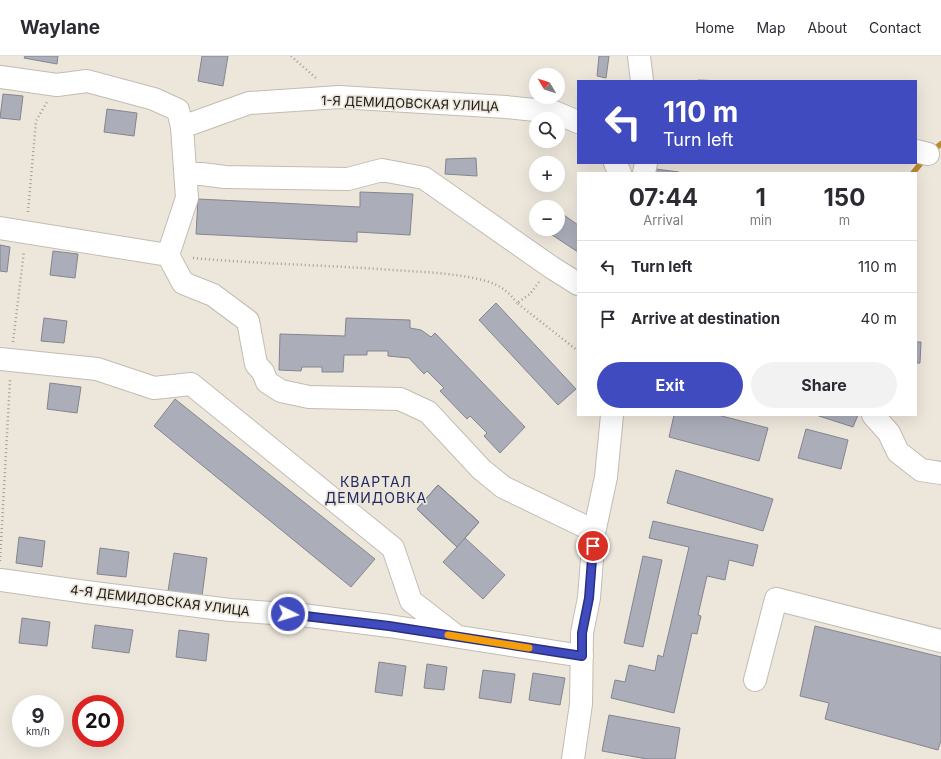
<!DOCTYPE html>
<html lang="en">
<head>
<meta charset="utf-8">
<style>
  :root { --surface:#fff; --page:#f2f2f3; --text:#2b2b33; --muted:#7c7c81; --line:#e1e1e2; --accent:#404bbf }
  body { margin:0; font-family:Inter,sans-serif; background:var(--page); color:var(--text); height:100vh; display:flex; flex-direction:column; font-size:15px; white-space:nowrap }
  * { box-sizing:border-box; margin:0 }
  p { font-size:13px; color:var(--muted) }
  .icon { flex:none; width:22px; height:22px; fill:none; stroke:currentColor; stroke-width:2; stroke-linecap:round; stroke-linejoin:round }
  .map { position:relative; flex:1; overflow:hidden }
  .panel { position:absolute; left:577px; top:116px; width:340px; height:244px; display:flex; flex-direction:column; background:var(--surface); border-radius:0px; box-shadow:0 4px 16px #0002 }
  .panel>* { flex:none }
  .guide { position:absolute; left:577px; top:24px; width:340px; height:84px; border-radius:0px; box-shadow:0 4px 16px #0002; background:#404bbf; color:#fff; overflow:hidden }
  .needle { width:26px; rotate:309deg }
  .tools { position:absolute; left:529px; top:12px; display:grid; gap:8px }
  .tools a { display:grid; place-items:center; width:36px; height:36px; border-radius:50%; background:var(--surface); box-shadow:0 4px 16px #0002; font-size:20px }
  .speed { position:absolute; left:12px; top:639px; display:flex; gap:8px; font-size:20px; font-weight:700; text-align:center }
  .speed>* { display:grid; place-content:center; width:52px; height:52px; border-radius:50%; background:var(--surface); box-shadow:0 4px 16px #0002; line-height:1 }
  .speed small { font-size:10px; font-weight:400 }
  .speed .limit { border:6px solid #d22; background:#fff; color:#111 }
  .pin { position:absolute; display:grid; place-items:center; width:34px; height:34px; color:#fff; margin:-17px; border:2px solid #fff; border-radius:50%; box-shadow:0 1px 4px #0007 }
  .me { position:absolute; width:44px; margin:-22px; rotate:95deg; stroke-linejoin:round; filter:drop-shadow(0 0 3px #0008) }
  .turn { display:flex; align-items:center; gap:14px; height:84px; padding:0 20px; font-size:18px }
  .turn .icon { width:52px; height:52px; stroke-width:2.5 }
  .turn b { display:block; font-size:28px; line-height:34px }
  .eta { display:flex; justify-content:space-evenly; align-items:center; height:68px; text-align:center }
  .eta b { font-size:24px; font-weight:700; line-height:28px }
  .primary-button { display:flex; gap:8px; margin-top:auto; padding:8px 20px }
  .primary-button a { flex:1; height:46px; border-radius:24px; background:var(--accent); color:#fff; font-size:16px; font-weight:700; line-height:46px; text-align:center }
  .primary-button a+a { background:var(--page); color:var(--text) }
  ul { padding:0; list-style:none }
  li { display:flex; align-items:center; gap:12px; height:52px; padding:0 20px; border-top:1px solid var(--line) }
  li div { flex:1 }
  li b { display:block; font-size:15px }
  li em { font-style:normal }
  header { display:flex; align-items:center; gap:24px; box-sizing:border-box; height:56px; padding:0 20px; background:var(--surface); border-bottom:1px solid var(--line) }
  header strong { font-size:19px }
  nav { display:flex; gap:22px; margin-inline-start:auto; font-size:14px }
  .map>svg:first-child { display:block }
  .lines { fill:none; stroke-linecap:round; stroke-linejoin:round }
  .stream { stroke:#bb8a2f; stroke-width:5.5 }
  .building { fill:#abaeb9; stroke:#838690 }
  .minor-casing { stroke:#c2bcb2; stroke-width:24 }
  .path { stroke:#a39d95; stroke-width:2.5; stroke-dasharray:1 3; stroke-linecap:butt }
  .minor { stroke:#fff; stroke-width:22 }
  .route-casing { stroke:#2a317c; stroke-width:10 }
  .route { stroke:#404bbf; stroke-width:7 }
  .slow { stroke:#f59e0b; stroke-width:7 }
  .labels { text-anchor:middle; stroke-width:3.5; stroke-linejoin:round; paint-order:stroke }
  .street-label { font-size:13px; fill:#1c1a16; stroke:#ede6db }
  .neighbourhood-label { font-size:14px; letter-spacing:1px; fill:#222a62; stroke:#ede6db }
</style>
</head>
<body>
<header>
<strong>Waylane</strong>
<nav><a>Home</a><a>Map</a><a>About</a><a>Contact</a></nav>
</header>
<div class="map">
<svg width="941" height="703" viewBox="0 0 941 703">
  <rect width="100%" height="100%" fill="#ede6db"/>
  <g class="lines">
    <!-- stream -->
    <path class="stream" d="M931 96 941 88
      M913 117 925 102"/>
  </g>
  <!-- building -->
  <path class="building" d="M25 0H58L57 8 24 2Z
    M202 0H228L223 30 198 25Z
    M599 0H609L606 22 597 20Z
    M698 24 722 25H698Z
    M3 38 23 40 20 64 0 62Z
    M107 53 137 57 134 80 104 76Z
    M476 102 477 120 445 118 446 103Z
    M655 113 679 116V117H655Z
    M360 136 413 138 410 179 357 176V186L196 178 198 143 360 151Z
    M558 155 578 169V196L543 173H558Z
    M0 189 10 191 7 216 0 215Z
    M53 195 78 198 75 222 50 219Z
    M496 247 576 333 558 349 479 264Z
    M44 262 67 265 64 287 41 285Z
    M346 262 410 264V272L421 274 431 281 435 277 525 371 500 397 484 380 487 377 470 360 467 363 440 335 444 332 427 315 424 318 409 302 388 300V295H367V299H344L343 316H322V311H302L301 315 279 314 280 278 345 280Z
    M916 286H921L920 307H916Z
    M50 327 81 331 77 357 47 353Z
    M175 343 375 503 351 531 154 370Z
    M674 359H718L768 372 759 405 669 381Z
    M816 359H858L853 371Z
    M806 373 848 384 841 413 798 402Z
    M676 414 773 443 763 475 667 447Z
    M438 429 479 466 457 491 417 453Z
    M438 429 479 466 465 482 505 519 483 543 443 506 457 491 417 453Z
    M653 465 758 489 753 510 729 504 725 524 707 520 698 559 701 560 697 578 692 577 674 657 611 642 615 624 625 626 629 609 655 615 658 599 663 601 689 491 649 482Z
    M19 481 45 485 42 511 16 507Z
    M100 492 129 496 126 521 97 518Z
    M174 497 207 502 202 540 168 535Z
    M643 500 662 504 643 591 624 587Z
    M22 562 50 566 47 590 19 587Z
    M95 569 133 574 129 597 92 592Z
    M815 570 941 601V684L938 694 825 663 829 647 800 640Z
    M179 574 209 578 206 605 176 601Z
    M379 606 406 610 402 640 375 636Z
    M427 608 447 611 444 634 424 632Z
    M483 614 515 618 511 647 479 642Z
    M533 617 565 622 560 649 529 644Z
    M609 659 680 672 675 703H647L602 695Z"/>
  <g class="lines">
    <!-- minor casing -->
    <g class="minor-casing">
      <path id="minor" d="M639 0 642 25
        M0 21 57 29 87 25 154 43 178 54 182 71 249 47 339 41 506 51 554 56 578 66
        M182 71 187 142 168 199 183 227 213 239 248 265 256 308 263 316 267 326 281 335 309 341 400 343 428 356 481 413 503 431 590 473 594 477
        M916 95 928 98
        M615 107 620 117
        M186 116 225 121 348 123 382 114 424 122 551 211 578 228
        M644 117 646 107
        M0 172 168 199
        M0 303 97 313 154 332 191 328 393 492 411 545 455 579
        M873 359 889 377 898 396 921 414 941 417
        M0 524 86 536 230 554 302 559 389 570 582 600
        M755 624 776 543 941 585
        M573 703 581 648 582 577 589 542 594 477 606 421 612 359"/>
    </g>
    <!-- path -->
    <path class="path" d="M291 0 317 23
      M28 156 36 65 47 46
      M193 202C259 208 326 209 393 214 424 216 456 217 486 225 500 229 509 236 517 247
      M539 226 530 238 517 247 578 295
      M13 286 24 195
      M0 505 10 324"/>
    <!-- minor -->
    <use href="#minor" class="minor"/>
  </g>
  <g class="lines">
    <!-- route casing -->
    <g class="route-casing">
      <path id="route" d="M288 558 389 570 582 600V577L589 542 593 490"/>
    </g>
    <!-- route -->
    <use href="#route" class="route"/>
    <!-- slow -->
    <path class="slow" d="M448 579 529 592"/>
  </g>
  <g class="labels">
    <!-- street labels -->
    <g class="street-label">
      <text transform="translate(410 47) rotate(2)" y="5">1-Я ДЕМИДОВСКАЯ УЛИЦА</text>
      <text transform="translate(160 544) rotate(7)" y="5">4-Я ДЕМИДОВСКАЯ УЛИЦА</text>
    </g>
    <!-- neighbourhood labels -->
    <g class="neighbourhood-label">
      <text x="376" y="431">КВАРТАЛ<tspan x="376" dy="16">ДЕМИДОВКА</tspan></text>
    </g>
  </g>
</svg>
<div class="tools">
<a><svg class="needle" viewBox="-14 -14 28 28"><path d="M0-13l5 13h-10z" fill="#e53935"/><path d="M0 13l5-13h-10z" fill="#7c7c81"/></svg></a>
<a><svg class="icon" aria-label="search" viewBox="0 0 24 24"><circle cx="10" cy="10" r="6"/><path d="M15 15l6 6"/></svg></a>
<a>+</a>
<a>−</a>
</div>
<div class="speed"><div>9<small>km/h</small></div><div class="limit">20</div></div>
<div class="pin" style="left:593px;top:490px;background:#d93025"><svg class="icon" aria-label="arrive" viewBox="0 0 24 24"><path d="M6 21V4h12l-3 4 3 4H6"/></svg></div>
<svg class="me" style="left:288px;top:558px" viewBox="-20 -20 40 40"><circle r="17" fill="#404bbf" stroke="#fff" stroke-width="3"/><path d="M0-11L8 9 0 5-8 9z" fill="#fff"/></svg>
<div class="guide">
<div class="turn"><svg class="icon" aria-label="left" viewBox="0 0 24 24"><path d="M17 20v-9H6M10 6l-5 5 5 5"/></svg><div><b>110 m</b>Turn left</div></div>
</div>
<section class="panel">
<div class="eta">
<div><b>07:44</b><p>Arrival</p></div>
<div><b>1</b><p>min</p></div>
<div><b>150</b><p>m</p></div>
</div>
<ul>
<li><svg class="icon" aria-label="left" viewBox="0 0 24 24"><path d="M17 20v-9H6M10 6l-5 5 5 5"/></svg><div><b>Turn left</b></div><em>110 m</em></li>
<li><svg class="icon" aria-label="arrive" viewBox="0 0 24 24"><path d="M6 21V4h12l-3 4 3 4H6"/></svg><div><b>Arrive at destination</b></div><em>40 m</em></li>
</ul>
<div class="primary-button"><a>Exit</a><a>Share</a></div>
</section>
</div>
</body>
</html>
